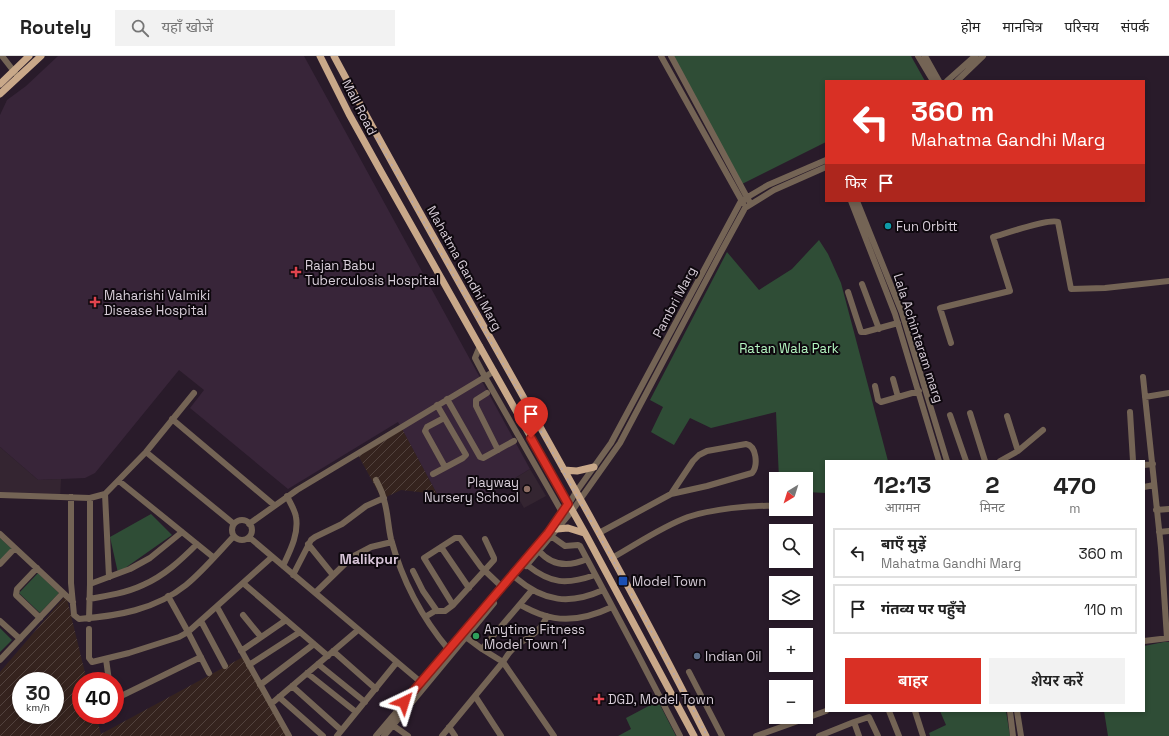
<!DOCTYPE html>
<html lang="hi">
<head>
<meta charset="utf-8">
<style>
  :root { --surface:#fff; --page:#f2f2f2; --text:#222; --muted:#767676; --line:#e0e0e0; --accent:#d93025 }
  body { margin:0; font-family:"Space Grotesk","Noto Sans Devanagari",sans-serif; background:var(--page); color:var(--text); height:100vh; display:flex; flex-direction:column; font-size:15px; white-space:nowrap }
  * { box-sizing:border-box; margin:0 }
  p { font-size:13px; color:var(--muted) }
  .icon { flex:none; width:22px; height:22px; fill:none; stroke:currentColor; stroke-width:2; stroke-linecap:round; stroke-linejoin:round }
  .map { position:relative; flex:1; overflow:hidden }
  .drawer { position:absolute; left:825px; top:404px; width:320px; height:252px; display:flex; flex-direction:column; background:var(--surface); border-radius:0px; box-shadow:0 2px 6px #0003 }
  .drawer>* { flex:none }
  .guide { position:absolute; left:825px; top:24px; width:320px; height:122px; border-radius:0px; box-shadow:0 2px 6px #0003; background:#d93025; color:#fff; overflow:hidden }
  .needle { width:26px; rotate:218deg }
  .buttons { position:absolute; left:769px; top:416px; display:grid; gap:8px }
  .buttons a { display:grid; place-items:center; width:44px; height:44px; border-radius:0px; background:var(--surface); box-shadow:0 2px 6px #0003; font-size:20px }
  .speed { position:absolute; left:12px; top:616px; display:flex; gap:8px; font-size:20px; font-weight:700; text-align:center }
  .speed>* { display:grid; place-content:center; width:52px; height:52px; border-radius:50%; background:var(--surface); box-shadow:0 2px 6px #0003; line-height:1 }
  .speed small { font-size:10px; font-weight:400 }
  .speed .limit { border:6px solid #d22; background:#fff; color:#111 }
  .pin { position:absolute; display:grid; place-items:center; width:34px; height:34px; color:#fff; margin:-41px -17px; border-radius:50% 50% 50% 0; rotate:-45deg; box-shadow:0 0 4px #0007 }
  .pin .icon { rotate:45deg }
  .me { position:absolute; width:44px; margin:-22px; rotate:41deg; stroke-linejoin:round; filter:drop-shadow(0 0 3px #0008) }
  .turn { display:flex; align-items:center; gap:14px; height:84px; padding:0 20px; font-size:18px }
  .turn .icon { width:52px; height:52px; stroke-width:2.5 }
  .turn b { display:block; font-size:28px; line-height:34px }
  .then { display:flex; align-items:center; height:38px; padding:0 20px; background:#0003; gap:8px; font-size:15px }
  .eta { display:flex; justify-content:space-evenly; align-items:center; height:68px; text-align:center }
  .eta b { font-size:24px; font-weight:600; line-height:28px }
  .primary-button { display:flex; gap:8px; margin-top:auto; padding:8px 20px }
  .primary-button a { flex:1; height:46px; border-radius:0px; background:var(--accent); color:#fff; font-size:16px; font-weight:600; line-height:46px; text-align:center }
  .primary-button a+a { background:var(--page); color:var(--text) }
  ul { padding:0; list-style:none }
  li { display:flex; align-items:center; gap:12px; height:50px; margin:0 8px 6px; padding:0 12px; border:2px solid var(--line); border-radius:0px }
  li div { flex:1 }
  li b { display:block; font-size:15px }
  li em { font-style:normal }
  header { display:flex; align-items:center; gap:24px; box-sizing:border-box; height:56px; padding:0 20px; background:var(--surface); border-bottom:1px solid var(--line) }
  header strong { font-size:19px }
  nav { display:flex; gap:22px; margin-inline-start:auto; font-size:14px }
  .search { width:280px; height:36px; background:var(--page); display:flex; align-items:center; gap:10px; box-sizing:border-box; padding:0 14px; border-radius:0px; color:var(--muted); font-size:15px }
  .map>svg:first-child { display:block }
  .built { fill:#382539 }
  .industrial { fill:url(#industrial-furrows); fill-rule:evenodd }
  .education { fill:#342531 }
  .green { fill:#2f4d36 }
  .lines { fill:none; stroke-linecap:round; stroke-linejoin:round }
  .minor { stroke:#746455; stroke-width:6 }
  .major { stroke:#c9a889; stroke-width:7 }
  .rail { stroke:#b0a5b1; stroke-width:1.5; stroke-dasharray:2 4; stroke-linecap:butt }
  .route-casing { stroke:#8d1f18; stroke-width:10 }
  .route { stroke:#d93025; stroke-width:7 }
  .culture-dot { fill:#0f9aa8; stroke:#0e080e; stroke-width:1.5 }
  .health-dot { fill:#e0444e; stroke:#0e080e; stroke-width:1.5 }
  .education-dot { fill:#8d6e63; stroke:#0e080e; stroke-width:1.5 }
  .transit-dot { fill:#1a4fb4; stroke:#0e080e; stroke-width:1.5 }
  .leisure-dot { fill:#2e9e5b; stroke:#0e080e; stroke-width:1.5 }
  .service-dot { fill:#5c6f8a; stroke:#0e080e; stroke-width:1.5 }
  .labels { text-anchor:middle; stroke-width:4; stroke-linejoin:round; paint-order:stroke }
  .street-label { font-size:13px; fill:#d8ced9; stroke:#0e080e }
  .poi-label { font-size:13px; fill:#d8ced9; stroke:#0e080e; text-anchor:start }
  .park-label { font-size:13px; fill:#b5f7c2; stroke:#0e080e }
  .neighbourhood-label { font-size:14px; font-weight:bold; fill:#d7c4d8; stroke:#0e080e }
</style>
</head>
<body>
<header>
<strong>Routely</strong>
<div class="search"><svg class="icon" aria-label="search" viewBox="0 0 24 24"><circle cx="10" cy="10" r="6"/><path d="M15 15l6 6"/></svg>यहाँ खोजें</div>
<nav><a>होम</a><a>मानचित्र</a><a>परिचय</a><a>संपर्क</a></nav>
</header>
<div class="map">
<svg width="1169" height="680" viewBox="0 0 1169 680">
  <defs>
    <pattern id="industrial-furrows" width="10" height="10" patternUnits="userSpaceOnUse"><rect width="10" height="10" fill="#35231e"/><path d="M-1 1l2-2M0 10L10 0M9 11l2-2" fill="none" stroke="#52423e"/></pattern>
  </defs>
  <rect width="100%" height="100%" fill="#291b2a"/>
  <!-- built -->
  <path class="built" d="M58 0H304L530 413 490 437 437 438 398 366 288 433 190 352 204 334 179 314 95 417 85 422 38 424 0 391V59L7 44 26 30Z"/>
  <!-- industrial -->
  <path class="industrial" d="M401 371 437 438 401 434 382 443 357 397Z
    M66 539 87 625H81V659H96L101 678 243 601 288 680H0V616ZM21 625H55V659H21Z"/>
  <!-- education -->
  <path class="education" d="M0 391 38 424 61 423 60 443 0 441Z
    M530 413 546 440 524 452 509 426Z"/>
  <!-- green -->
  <path class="green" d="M671 0H911L925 25H826V86L740 129Z
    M819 184 828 198 841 227 888 405H826V437L806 436V423H779L776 356 711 372 690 362 674 389 651 376 663 351 650 344 727 196 759 234 792 213Z
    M151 458 172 479 118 517 110 481Z
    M0 482 12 493 0 505Z
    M38 517 59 537 40 557 19 537Z
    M0 572 12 584 0 596Z
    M1164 586H1169V680H1108L1104 655H1144V590Z
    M658 645 676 680H618L631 673 626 662Z
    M940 655H1006L1010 680H930L929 677 946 669Z"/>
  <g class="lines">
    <!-- minor -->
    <path class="minor" d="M2 0 16 18
      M661 0 743 147
      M671 0 749 145
      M918 0 933 25
      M925 0 939 25
      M947 25 975 0
      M957 25 983 0
      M851 145 895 258 939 405
      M857 145 902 257 947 405
      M862 228 879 273
      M848 236 861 276H865L898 267
      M951 287 940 252 1010 235 993 181C1004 178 1050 162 1058 166L1071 233 1105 232 1169 225
      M494 315 485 321 563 458
      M1143 321 1161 492 1167 582
      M893 323 898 341
      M875 330 878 344 881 346 919 335
      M487 337 476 344V350L498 394
      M1145 341 1169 337
      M447 343 480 401 483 402 514 385
      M1130 356 1133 405
      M970 357 985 405
      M950 359 966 405
      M1007 360 1018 395
      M444 362 427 371 425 375 445 411
      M172 363 274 449
      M146 396 234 468
      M1000 405 1018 395 1043 374
      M1144 409 1153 408
      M433 418 463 402 466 399 437 349
      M376 424C379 430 383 437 384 444 388 457 388 470 391 483 402 524 422 562 449 594
      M119 425 213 501
      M1144 431 1154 429
      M105 438 109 521
      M0 439 90 442 105 438 146 396 194 337
      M71 441V527L74 559 79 563C117 560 155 554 186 529 203 515 218 497 234 480
      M90 442V528L130 513 150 502 182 476
      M1156 454 1169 453
      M232 474a10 10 0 1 1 20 0a10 10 0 1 1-20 0Z
      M249 468 297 434 485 321 475 302 480 290
      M1159 476 1169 475
      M599 477 671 438 693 405 699 399 707 395 746 388C757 390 758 410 752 417L707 430 671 438
      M0 478 73 546
      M551 480 565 490 578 489 580 490 637 597 680 680
      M249 481 423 628
      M485 483 494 502V504L453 549 424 502 455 482H460L481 511 502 531
      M308 488 333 519
      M441 491 469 532
      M539 495C552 510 569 511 587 503
      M612 502C637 488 661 471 688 461 713 453 749 449 776 450
      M0 508 15 492
      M527 509C551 528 566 529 595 519
      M283 510C290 495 299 478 296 461 295 454 290 447 287 440
      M526 510 572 455 620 387 721 196 745 152 774 134 826 111
      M37 512 17 533 16 539 40 562
      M413 515 423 535 437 555
      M293 519 311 484 315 481 342 468 366 450 384 442
      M516 522C544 546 570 549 603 534
      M243 527 328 600
      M315 537 352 501 371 491 392 486
      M168 540 188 576 209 617
      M89 543C107 540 126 537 143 529 164 520 181 504 197 488
      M520 549C527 552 535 557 543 559 566 567 591 561 612 551
      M217 551 289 680
      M243 559 261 581
      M425 561 435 555H445L453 549
      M89 563 90 528
      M0 565 20 583
      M201 565 225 610
      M89 573V602L92 606 129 597 179 581 188 576 272 501
      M466 581 482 593 503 606 554 680
      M1144 585 1169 582
      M482 593 532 534
      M241 595 286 564
      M333 595 376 633
      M106 603 109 625
      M0 604 63 537
      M318 608 365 646
      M249 609 300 576
      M689 616 722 680
      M307 617 356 656
      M260 629 314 588
      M292 630 341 674
      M475 640 501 680
      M279 641 323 680
      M115 643 201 601
      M271 648 358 574
      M889 655 899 680
      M915 655 923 680
      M1010 655 1013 680
      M1017 655 1021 680
      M102 659 103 665
      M854 666 869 661 878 680
      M391 668 408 680
      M449 671 455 680
      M337 680 397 606
      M376 680 548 477 559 464 576 436 611 387 741 145 768 129 826 104
      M384 680 494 547
      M442 680 503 606C506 601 510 595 515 591 529 579 539 579 547 560
      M756 680 826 655
      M819 680 854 666 859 680"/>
    <!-- major -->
    <path class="major" d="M320 0 349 58 379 112 585 477 694 680
      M334 0C456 228 590 449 706 680
      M0 28 29 0
      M0 38 41 0
      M564 414 577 415 594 411
      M557 473 568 472 584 477"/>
    <!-- rail -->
    <path class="rail" d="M365 61 624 524 707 680"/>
  </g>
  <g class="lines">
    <!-- route casing -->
    <g class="route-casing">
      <path id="route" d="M404 646 548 477 568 448 531 382"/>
    </g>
    <!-- route -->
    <use href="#route" class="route"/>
  </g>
  <!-- markers -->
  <circle class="culture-dot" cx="888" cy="170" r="4"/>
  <g class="health-dot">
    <path d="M294 210h4v4h4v4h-4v4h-4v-4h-4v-4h4z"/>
    <path d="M93 240h4v4h4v4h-4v4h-4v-4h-4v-4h4z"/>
    <path d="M597 637h4v4h4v4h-4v4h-4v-4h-4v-4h4z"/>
  </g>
  <circle class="education-dot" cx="527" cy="433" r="4"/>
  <rect class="transit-dot" x="618" y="520" width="10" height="10" rx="2"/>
  <circle class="leisure-dot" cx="476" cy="580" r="4"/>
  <circle class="service-dot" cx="697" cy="600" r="4"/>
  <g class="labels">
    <!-- street labels -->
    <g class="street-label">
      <text transform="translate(360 51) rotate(63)" y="5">Mall Road</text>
      <text transform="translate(465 212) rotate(61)" y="5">Mahatma Gandhi Marg</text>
      <text transform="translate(674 246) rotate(-62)" y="5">Pambri Marg</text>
      <text transform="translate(919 282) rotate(72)" y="5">Lala Achintaram marg</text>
    </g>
    <!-- poi labels -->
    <g class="poi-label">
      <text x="896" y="175">Fun Orbitt</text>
      <text x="305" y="214">Rajan Babu<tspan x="305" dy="15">Tuberculosis Hospital</tspan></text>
      <text x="104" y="244">Maharishi Valmiki<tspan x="104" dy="15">Disease Hospital</tspan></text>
      <text x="519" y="431" text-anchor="end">Playway<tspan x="519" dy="15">Nursery School</tspan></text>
      <text x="632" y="530">Model Town</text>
      <text x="484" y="578">Anytime Fitness<tspan x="484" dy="15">Model Town 1</tspan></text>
      <text x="705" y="605">Indian Oil</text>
      <text x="608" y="648">DGD, Model Town</text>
    </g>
    <!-- park labels -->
    <g class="park-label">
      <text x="789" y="297">Ratan Wala Park</text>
    </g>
    <!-- neighbourhood labels -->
    <g class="neighbourhood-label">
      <text x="369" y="508">Malikpur</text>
    </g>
  </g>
</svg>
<div class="buttons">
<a><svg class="needle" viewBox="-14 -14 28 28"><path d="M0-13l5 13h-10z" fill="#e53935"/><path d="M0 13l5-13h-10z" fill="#767676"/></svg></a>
<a><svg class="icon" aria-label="search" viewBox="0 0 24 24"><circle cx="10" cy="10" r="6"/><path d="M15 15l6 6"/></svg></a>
<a><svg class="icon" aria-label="layers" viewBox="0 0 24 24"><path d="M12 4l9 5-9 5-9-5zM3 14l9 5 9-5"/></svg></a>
<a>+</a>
<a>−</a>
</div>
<div class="speed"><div>30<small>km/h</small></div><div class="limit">40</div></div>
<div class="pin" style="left:531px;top:382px;background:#d93025"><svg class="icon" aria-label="arrive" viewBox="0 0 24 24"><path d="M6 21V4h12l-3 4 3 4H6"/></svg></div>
<svg class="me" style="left:404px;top:646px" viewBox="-20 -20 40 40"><path d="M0-17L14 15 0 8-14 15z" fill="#d93025" stroke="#fff" stroke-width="4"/></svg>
<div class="guide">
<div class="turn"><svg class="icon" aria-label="left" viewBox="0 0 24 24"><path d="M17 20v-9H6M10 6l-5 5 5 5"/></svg><div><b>360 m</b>Mahatma Gandhi Marg</div></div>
<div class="then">फिर<svg class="icon" aria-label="arrive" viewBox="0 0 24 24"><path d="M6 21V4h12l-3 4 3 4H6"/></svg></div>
</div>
<section class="drawer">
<div class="eta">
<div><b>12:13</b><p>आगमन</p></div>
<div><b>2</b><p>मिनट</p></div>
<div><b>470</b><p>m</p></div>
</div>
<ul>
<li><svg class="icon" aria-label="left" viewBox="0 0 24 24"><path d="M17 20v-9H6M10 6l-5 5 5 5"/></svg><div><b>बाएँ मुड़ें</b><p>Mahatma Gandhi Marg</p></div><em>360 m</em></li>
<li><svg class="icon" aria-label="arrive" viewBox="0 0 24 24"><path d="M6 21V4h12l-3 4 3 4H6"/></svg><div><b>गंतव्य पर पहुँचे</b></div><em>110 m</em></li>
</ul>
<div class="primary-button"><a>बाहर</a><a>शेयर करें</a></div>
</section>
</div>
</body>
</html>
